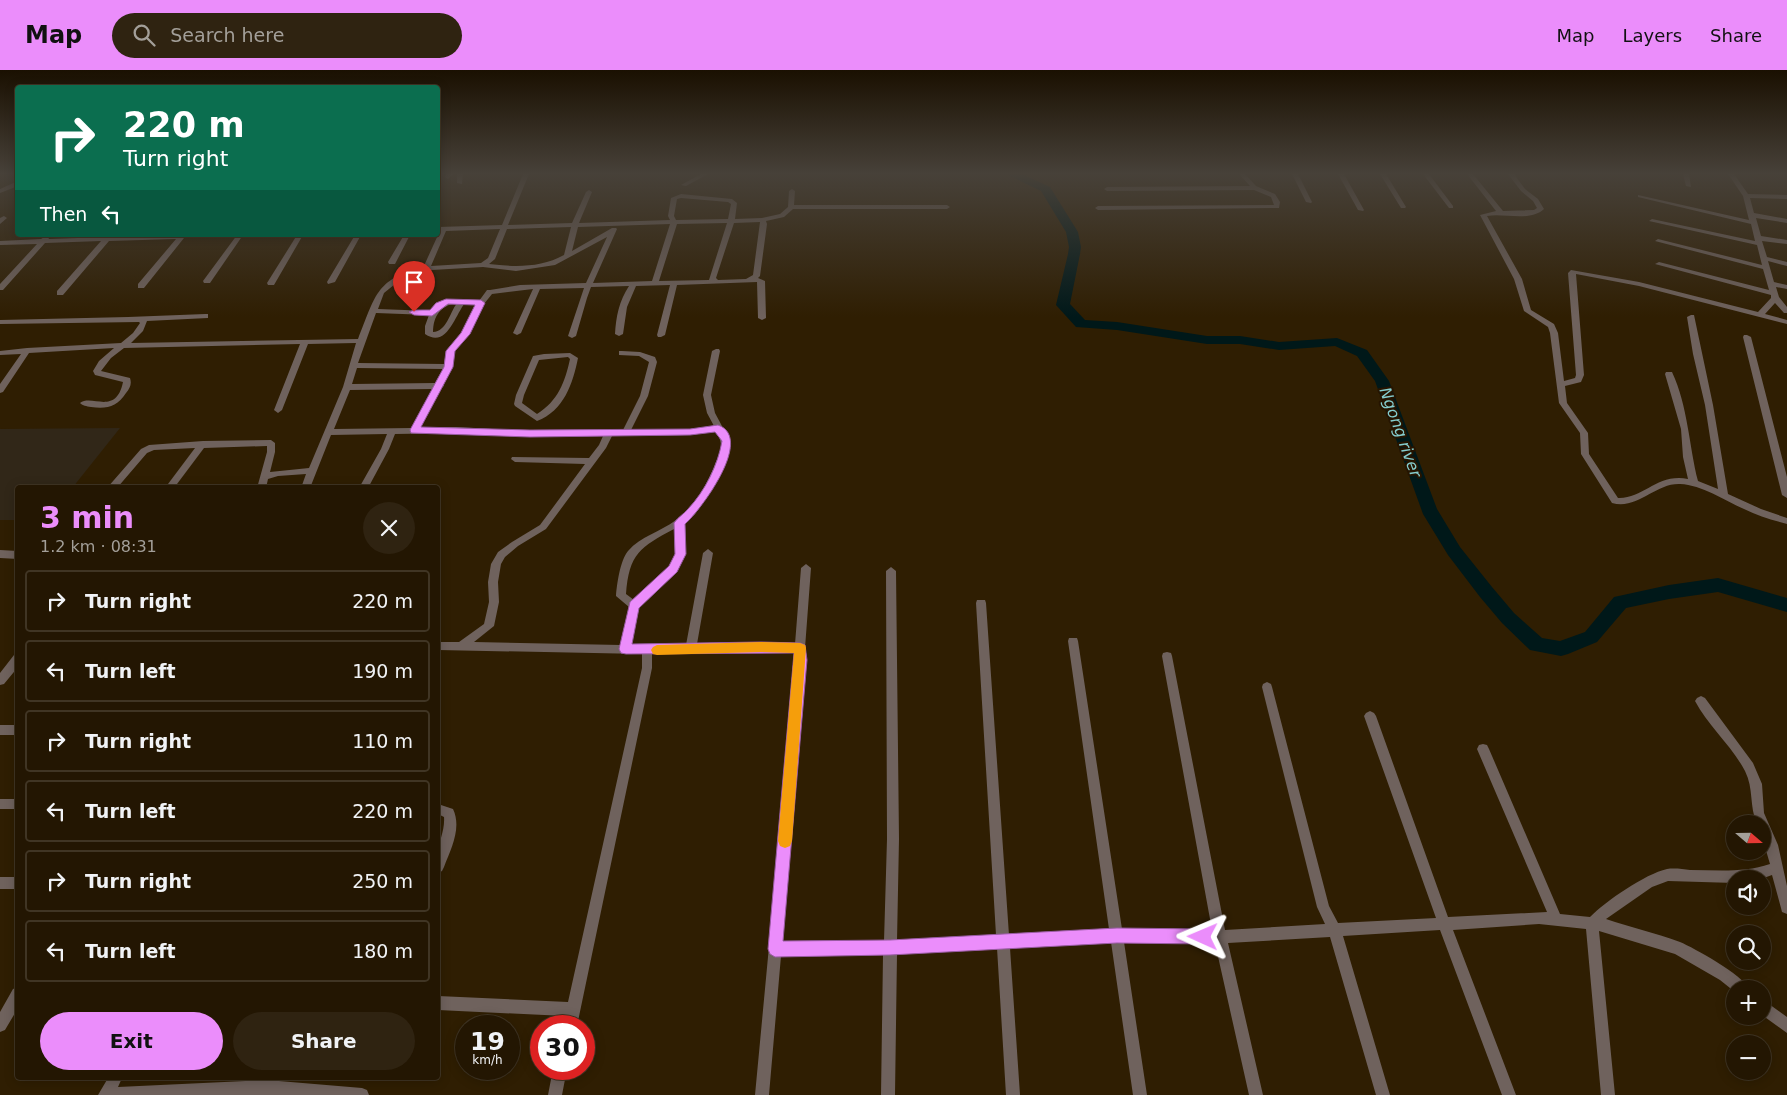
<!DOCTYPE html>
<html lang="en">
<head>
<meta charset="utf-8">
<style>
  :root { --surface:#231602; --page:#2f2311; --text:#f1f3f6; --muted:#a39f99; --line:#403524; --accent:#eb8dfb }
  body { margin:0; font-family:"DejaVu Sans",sans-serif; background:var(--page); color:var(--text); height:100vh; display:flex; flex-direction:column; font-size:19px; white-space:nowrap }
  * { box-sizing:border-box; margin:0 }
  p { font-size:16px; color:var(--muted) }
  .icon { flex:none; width:28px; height:28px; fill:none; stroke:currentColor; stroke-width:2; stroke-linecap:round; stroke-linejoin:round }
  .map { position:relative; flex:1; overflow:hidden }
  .sheet { position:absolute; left:15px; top:415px; width:425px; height:595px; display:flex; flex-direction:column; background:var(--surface); border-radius:5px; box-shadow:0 2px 12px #0003,0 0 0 1px var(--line) }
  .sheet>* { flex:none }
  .guide { position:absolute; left:15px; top:15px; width:425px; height:152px; border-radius:5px; box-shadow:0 2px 12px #0003,0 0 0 1px var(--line); background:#0b6e4f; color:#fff; overflow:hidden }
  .needle { width:32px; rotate:110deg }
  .buttons { position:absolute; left:1726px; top:745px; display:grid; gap:10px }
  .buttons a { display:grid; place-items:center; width:45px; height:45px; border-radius:50%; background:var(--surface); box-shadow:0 2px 12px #0003,0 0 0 1px var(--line); font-size:25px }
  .speed { position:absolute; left:455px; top:945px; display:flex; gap:10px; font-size:25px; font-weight:700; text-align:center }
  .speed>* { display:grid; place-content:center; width:65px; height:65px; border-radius:50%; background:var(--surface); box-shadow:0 2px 12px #0003,0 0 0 1px var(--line); line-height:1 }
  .speed small { font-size:12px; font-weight:400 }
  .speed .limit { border:8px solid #d22; background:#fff; color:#111 }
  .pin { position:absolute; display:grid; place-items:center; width:42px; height:42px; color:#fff; margin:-51px -21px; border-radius:50% 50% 50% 0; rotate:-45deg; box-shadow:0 0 5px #0007 }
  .pin .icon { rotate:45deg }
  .me { position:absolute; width:55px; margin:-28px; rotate:271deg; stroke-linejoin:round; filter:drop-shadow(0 0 4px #0008) }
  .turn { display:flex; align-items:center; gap:18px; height:105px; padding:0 25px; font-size:22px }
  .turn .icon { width:65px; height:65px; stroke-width:2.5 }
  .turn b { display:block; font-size:35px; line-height:42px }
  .then { display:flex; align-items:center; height:48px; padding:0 25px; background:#0003; gap:10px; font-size:19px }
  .round { display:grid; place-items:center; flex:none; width:52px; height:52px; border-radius:26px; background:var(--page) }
  .overview { display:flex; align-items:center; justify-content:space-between; height:85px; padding:0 25px }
  h1 { font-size:30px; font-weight:700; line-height:38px; color:var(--accent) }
  .action { display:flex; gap:10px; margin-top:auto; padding:10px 25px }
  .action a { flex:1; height:58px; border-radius:30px; background:var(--accent); color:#111; font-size:20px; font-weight:700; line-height:58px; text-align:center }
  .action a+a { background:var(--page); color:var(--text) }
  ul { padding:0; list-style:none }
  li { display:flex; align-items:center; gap:15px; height:62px; margin:0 10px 8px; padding:0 15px; border:2px solid var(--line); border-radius:5px }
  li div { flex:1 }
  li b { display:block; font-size:19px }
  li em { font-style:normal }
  header { display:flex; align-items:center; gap:30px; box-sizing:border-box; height:70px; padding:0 25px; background:var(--accent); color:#111 }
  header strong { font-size:24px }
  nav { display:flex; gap:28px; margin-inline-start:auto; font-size:18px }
  .search { width:350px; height:45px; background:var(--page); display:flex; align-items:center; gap:12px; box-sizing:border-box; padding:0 18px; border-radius:28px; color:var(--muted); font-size:19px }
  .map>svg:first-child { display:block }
  .industrial { fill:#312718 }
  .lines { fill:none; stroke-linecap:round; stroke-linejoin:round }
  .river { fill:#001819; fill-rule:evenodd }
  .minor { fill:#6f625d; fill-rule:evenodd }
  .route { fill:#eb8dfb; stroke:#995ca3 }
  .slow { fill:#f59e0b }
  .labels { text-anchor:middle; stroke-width:4; stroke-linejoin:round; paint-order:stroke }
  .water-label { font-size:16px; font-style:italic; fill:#85cdce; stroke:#251400 }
</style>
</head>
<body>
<header>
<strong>Map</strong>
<div class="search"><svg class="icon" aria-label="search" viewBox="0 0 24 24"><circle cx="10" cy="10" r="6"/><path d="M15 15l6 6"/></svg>Search here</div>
<nav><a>Map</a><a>Layers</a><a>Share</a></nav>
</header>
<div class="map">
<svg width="1787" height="1025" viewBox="0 0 1787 1025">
  <rect width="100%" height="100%" fill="#2f1e02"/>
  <!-- industrial -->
  <path class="industrial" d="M120 358 73 417 18 418 17 450H0V359Z"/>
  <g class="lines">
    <!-- river -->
    <path class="river" d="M1009 104H1022L1050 117 1078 162 1081 177 1080 184 1070 234 1085 250 1117 252 1207 266H1240L1279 272 1337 268 1367 280 1389 311 1437 439 1460 477 1492 517 1514 543 1542 568 1560 571 1585 562 1614 527 1669 515 1718 508 1787 528V542L1718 522 1669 529 1626 538 1597 572 1568 584 1561 586 1530 580 1502 553 1480 527 1448 485 1423 444 1375 311 1357 286 1335 276 1279 280 1240 274H1207L1117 260 1076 257 1056 235 1068 184 1069 177 1066 162 1041 121 1010 106Z"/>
    <!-- minor -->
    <path class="minor" d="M447 104H453L448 109 445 107Z
      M457 104H463L462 114 457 113Z
      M523 104H529L508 155 572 153 586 122 589 120 592 122 579 153 670 150 668 146 671 128 681 124 732 129 737 133 735 149 762 148 780 144 788 137 789 121 792 119 795 121 794 135H947L950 137 947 139H793L784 147 766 151 767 154 760 206 758 208 765 211 766 248 762 250 758 248 757 212 677 215 665 265 661 267H658L657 265 670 215 636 216 627 237 623 264 619 266 615 264C616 247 619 231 629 216L591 217 587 228 576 266 572 268 568 266 584 218 540 219 521 263 517 265 513 263 533 219 492 224 484 234 469 264 454 281 452 297 443 314 444 316 441 318 420 358 456 357 530 361 623 360 640 326 649 292 639 286 619 285V281H622L640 282 655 287 657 292 648 326 631 360 690 359 714 356 707 343 703 325 712 281 716 279H719L720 281 711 325 715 343 730 371 729 380 713 419 695 444 684 454 685 485 676 502 639 538 631 575H686L703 483 708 479 713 483 697 574H795L801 498 806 494 811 498 805 578 806 590 782 872 884 871 887 769 886 501 891 497 896 501 899 769 897 871 996 865 976 533 977 530H985L986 533 1009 865 1109 859 1068 571 1069 568H1077L1078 571 1122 859 1212 860 1162 586 1163 583 1167 582 1171 583 1172 586 1225 860 1325 854 1317 837 1262 617 1263 614 1267 612 1271 614 1272 617 1329 836 1338 853 1436 848 1364 646 1366 643 1370 641 1374 643 1376 646 1448 847 1547 842 1477 679 1479 675 1483 674 1487 675 1489 679 1560 844 1590 847C1606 831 1645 804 1667 799 1674 798 1683 799 1690 800 1717 800 1744 803 1770 794L1762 767V754H1757C1749 736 1754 719 1745 701 1732 676 1708 656 1695 631L1697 628 1701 626 1705 628 1753 693 1762 714 1764 743 1778 775 1787 816V844L1782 842 1781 838 1772 805 1761 809H1735V813L1668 811 1652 817 1606 849C1630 857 1656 863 1680 872 1694 878 1743 905 1749 919H1735V922L1720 910 1675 884 1599 861 1615 1025H1601L1586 859 1539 854 1453 860 1516 1025H1502L1440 860 1343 866 1390 1025H1376L1330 867 1228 873 1263 1025H1249L1215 873 1124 872 1147 1025H1133L1111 872 1010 878 1020 1025H1006L997 878 897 884 895 1025H881L883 885 781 886 769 1025H755L796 590 795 582 761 581 652 584V598L577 956H563L565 946 438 940V926L568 932 642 598V584L438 580V572H459L484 554 489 532 488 512 491 494 498 482 512 472 540 455 585 394 515 392 511 389 512 387 589 388 599 375 603 366 530 367 456 363 395 364 389 379 368 418H359L381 379 387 364 331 365 310 418H301L306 404 278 406 268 409 266 418H257L267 382V376L204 378 174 418H165L195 378 154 380 147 383 117 418H107L141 379 149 375 203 371 271 370 275 373V382L270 402 309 398 343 317 356 273 308 274 282 340 278 343 274 340 300 274 124 278 111 288 101 301 130 308C132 314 130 318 126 323 117 337 107 339 91 337 86 336 83 336 80 333 92 324 116 346 123 312L95 305 93 301 99 291 114 278 29 283 3 322 0 323V314L21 284 0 285V281L27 278 121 273 133 263 140 253 139 252 0 254V250L128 247 205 244H208V248L147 251 143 261 131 273 358 269C375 228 375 208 423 198L438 165V157L502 155ZM681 128 728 132 731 134 728 149 676 150 674 146 677 129ZM760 152 753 205 746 209 718 210 716 208 734 153ZM727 153 709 210 659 211 677 154ZM670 154 652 211 593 213 617 159 616 158H612L572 181 578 157ZM571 157 564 185C541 198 514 197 489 194L495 189 507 159ZM500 159 488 188 481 193 431 196 446 161ZM607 167 586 213 520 215 490 220H487L479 231C462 229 443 225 431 241L378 239 384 223 400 210 411 205 432 200 483 197 516 201 555 195ZM457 233C449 244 447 261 433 262 433 246 441 235 457 233ZM465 233 476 235 462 263 446 281 444 294 358 293 376 243 429 245 425 256V264C447 279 455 245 465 233ZM357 298 443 299 435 313 352 314ZM433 319 412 358 334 359 350 320ZM716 361C725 377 720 381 714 397 705 417 695 438 676 450 660 462 641 466 628 481 620 491 617 514 616 526L629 537 621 575 474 572 494 556 499 532 498 512 501 494 505 487 518 476 546 459 606 378 612 366 690 365ZM674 459 675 485 669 497 634 530 626 524C629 484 640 477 674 459Z
      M701 104H708L686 116 681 115Z
      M1239 104H1245L1256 116 1275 124 1280 132 1279 138 1098 140 1095 138 1098 136 1274 135 1271 127 1254 120 1107 121 1104 119 1107 117 1250 116Z
      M1292 104H1298L1312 132 1311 133 1306 132Z
      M1338 104H1344L1364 140 1363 141 1358 140Z
      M1380 104H1386L1406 137 1405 138H1401Z
      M1423 104H1429L1453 136V138H1449Z
      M1467 104H1473L1503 141 1534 140 1537 138 1533 131 1521 121 1508 104H1514L1525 119 1538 129 1544 139C1530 152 1505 143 1487 146L1522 209 1531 240 1554 254 1558 263 1564 311 1575 308 1576 305 1568 203 1571 200 1639 212 1758 242 1771 228V225L1655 194 1659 192 1769 220 1763 199 1655 171 1658 169 1762 195 1757 175 1649 151 1652 149 1755 171 1751 154 1638 127V125L1749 150 1743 126 1728 104H1734L1748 124 1787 125V129L1750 128 1754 143 1787 149V153L1756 148 1761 166 1787 170V174L1762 171 1767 187 1787 192V196L1768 191 1774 212 1787 215V219L1776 217 1779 227 1787 237V243H1784L1775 233 1765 244 1787 250V254L1639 216 1576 204 1584 305 1581 312 1565 316 1567 333 1588 363 1589 384 1618 428C1644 429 1657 403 1688 409L1683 387 1681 359 1665 304 1666 302H1672C1688 336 1689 376 1698 411L1718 419 1705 335 1693 284 1687 247 1691 245H1694L1713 335 1728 424 1761 439 1787 448V454C1772 450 1758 446 1744 439 1724 430 1702 415 1680 414 1655 413 1638 440 1612 433L1581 384 1580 363 1559 333 1550 263 1548 257 1524 241 1514 209 1480 145 1496 141Z
      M1683 104H1689L1691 117 1686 116Z
      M18 111V116L0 123V119Z
      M4 146 7 148 0 154V148Z
      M162 165H221L218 167 184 168 144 218H138V214L176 169 109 171 63 225H57V221L101 171 45 173 3 220H0V214L37 174 0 175V171L41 169 46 166 48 167 49 169Z
      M237 165H243L210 213H204L203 211Z
      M297 165H303L274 215H268L267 213Z
      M355 165H361L335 212 328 214 327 212Z
      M404 165H410L395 194H389L388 192Z
      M1744 265H1747L1751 267 1787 407V428L1782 425 1743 267Z
      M570 283 578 288C573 313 564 341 537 351L515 336 514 334 516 325 533 286 544 284ZM568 287 570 289C565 312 558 331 537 344L522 333 524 325 539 290Z
      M0 480 18 481V489L0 488Z
      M18 584V597L4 614 0 615V603L14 585Z
      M0 655H18V665H0Z
      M0 729H18V739H0Z
      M438 734 453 739C462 758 451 779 444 797L442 801 438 803C437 797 437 789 438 783 439 770 445 760 444 747L438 744Z
      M0 807H18V819H0Z
      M18 917V938L5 960 0 962V942L13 919Z
      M1762 929 1787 947V963L1762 945Z
      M553 999H567L562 1025H548Z
      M108 1008H122L118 1017 267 1010 362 1018 367 1020 369 1025H98Z"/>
  </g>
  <!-- sky -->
  <linearGradient id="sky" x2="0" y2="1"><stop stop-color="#1a1001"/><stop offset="0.42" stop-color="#474139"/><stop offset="1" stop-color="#474139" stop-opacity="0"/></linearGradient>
  <rect width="1787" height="247" fill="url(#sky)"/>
  <!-- route -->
  <path class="route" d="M446 229 481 230 485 233 470 264 455 281 453 297 421 357 530 360 690 359 718 355C755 368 700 441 685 454L686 484 677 502 639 538 632 574 761 572 800 573 805 575 807 590 783 871 890 870 1117 858 1203 859 1208 861 1211 867 1208 872 1203 874 1117 873 890 885 775 887 770 884 768 879 794 583 626 584 621 583 619 579 630 532 669 496 675 484 674 453C678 447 684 444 688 439 705 421 718 395 722 371L715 362 690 365 530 367 411 363 410 360 444 297 446 281 461 263 475 235 448 234 432 246 414 245 409 242 414 240H430L436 233Z"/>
  <!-- slow -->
  <path class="slow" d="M761 572 800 573 805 575 806 578 792 771 790 776 785 778 780 776 778 771 794 583 761 582 657 585 653 584 651 580 653 577 657 575Z"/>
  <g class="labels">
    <!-- water labels -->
    <g class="water-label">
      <text transform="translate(1401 362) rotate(70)" y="6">Ngong river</text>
    </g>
  </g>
</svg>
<div class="buttons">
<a><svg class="needle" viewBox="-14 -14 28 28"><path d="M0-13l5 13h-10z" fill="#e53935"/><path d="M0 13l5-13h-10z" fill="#a39f99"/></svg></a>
<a><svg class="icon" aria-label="sound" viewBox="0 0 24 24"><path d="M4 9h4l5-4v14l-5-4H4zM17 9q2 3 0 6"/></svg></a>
<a><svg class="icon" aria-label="search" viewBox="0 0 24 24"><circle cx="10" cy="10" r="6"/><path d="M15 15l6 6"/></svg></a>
<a>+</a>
<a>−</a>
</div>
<div class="speed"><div>19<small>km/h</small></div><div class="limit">30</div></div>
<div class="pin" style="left:414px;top:242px;background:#d93025"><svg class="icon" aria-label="arrive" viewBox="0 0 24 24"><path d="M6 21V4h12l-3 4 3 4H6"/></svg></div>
<svg class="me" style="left:1203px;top:867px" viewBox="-20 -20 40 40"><path d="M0-17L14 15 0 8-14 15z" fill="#eb8dfb" stroke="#fff" stroke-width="4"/></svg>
<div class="guide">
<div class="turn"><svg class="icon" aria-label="right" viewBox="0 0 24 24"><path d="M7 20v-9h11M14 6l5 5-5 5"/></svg><div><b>220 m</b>Turn right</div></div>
<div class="then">Then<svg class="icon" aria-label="left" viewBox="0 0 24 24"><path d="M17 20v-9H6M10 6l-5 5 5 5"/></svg></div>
</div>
<section class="sheet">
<div class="overview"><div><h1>3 min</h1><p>1.2 km · 08:31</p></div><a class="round"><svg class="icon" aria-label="close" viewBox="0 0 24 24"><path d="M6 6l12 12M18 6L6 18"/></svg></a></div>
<ul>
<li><svg class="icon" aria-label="right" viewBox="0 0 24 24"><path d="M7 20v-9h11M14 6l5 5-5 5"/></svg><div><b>Turn right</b></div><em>220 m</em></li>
<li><svg class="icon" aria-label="left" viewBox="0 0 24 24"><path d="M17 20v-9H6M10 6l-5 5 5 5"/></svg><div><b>Turn left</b></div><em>190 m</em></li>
<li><svg class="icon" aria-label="right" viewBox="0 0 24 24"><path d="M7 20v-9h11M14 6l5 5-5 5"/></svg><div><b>Turn right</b></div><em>110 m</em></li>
<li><svg class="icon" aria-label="left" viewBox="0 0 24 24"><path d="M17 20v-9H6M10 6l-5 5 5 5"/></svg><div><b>Turn left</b></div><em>220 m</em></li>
<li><svg class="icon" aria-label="right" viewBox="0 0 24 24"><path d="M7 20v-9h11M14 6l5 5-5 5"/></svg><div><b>Turn right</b></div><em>250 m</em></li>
<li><svg class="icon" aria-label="left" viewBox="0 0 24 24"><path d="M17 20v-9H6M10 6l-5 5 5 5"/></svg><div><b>Turn left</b></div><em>180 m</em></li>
</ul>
<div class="action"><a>Exit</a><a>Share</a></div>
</section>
</div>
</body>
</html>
